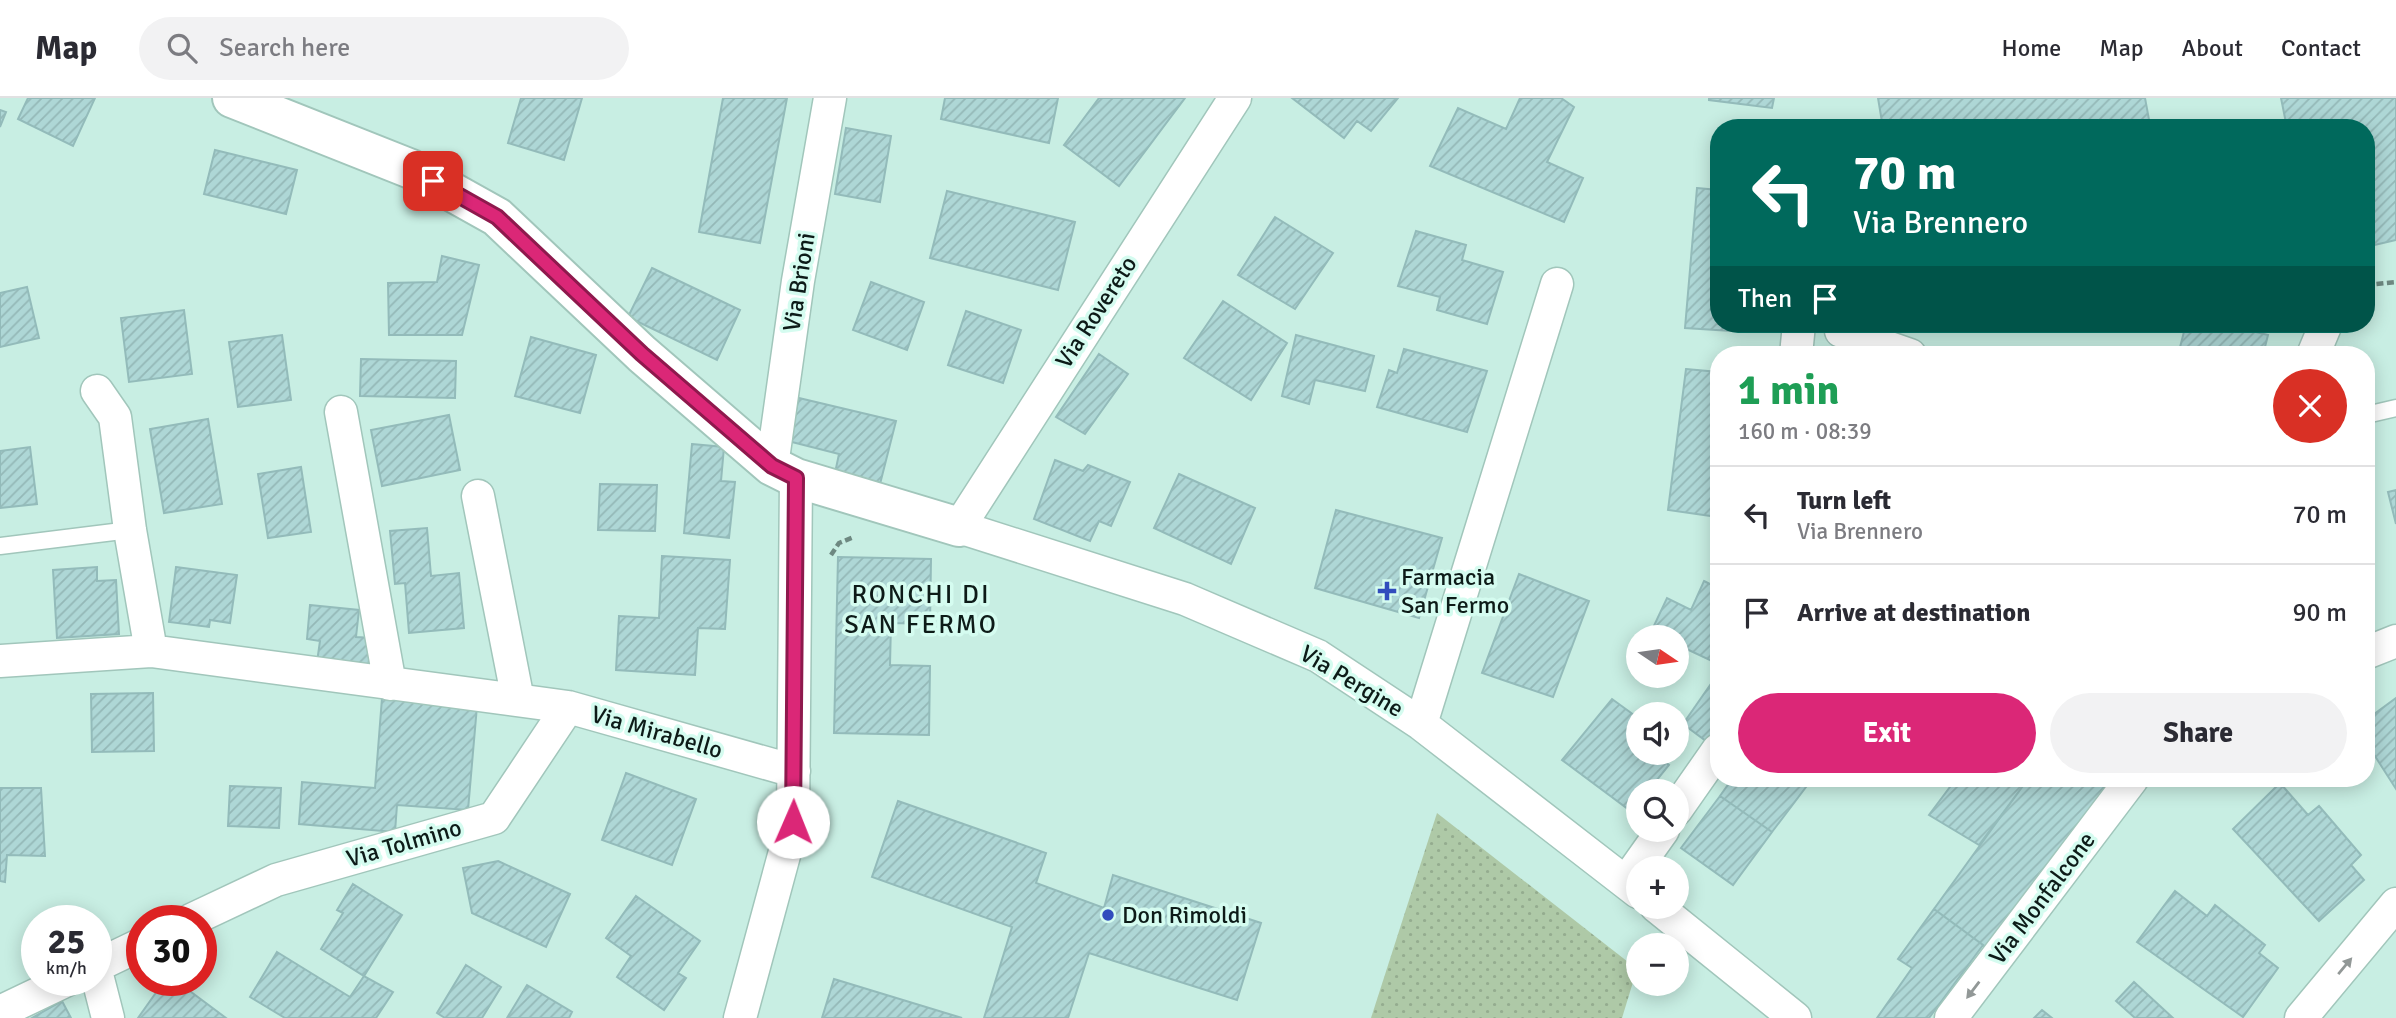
<!DOCTYPE html>
<html lang="en">
<head>
<meta charset="utf-8">
<style>
  :root { --surface:#fff; --page:#f2f2f3; --text:#2b2b33; --muted:#7c7c81; --line:#e1e1e2; --accent:#db2777 }
  body { margin:0; font-family:Signika,sans-serif; background:var(--page); color:var(--text); height:100vh; display:flex; flex-direction:column; font-size:26px; white-space:nowrap }
  * { box-sizing:border-box; margin:0 }
  p { font-size:23px; color:var(--muted) }
  .icon { flex:none; width:38px; height:38px; fill:none; stroke:currentColor; stroke-width:2; stroke-linecap:round; stroke-linejoin:round }
  .map { position:relative; flex:1; overflow:hidden }
  .side { position:absolute; left:1710px; top:248px; width:665px; height:441px; display:flex; flex-direction:column; background:var(--surface); border-radius:28px; box-shadow:0 4px 18px #0003 }
  .side>* { flex:none }
  .banner { position:absolute; left:1710px; top:21px; width:665px; height:214px; border-radius:28px; box-shadow:0 4px 18px #0003; background:#00695c; color:#fff; overflow:hidden }
  .needle { width:46px; rotate:103deg }
  .controls { position:absolute; left:1626px; top:527px; display:grid; gap:14px }
  .controls a { display:grid; place-items:center; width:63px; height:63px; border-radius:50%; background:var(--surface); box-shadow:0 4px 18px #0003; font-size:35px }
  .speed { position:absolute; left:21px; top:807px; display:flex; gap:14px; font-size:35px; font-weight:700; text-align:center }
  .speed>* { display:grid; place-content:center; width:91px; height:91px; border-radius:50%; background:var(--surface); box-shadow:0 4px 18px #0003; line-height:1 }
  .speed small { font-size:18px; font-weight:400 }
  .speed .limit { border:10px solid #d22; background:#fff; color:#111 }
  .pin { position:absolute; display:grid; place-items:center; width:60px; height:60px; color:#fff; margin:-30px; border-radius:14px; box-shadow:0 4px 10px #0006 }
  .me { position:absolute; width:77px; margin:-38px; rotate:1deg; stroke-linejoin:round; filter:drop-shadow(0 0 5px #0008) }
  .turn { display:flex; align-items:center; gap:24px; height:147px; padding:0 28px; font-size:32px }
  .turn .icon { width:91px; height:91px; stroke-width:2.5 }
  .turn b { display:block; font-size:49px; line-height:60px }
  .then { display:flex; align-items:center; height:66px; padding:0 28px; background:#0003; gap:14px; font-size:26px }
  .round { display:grid; place-items:center; flex:none; width:74px; height:74px; border-radius:37px; background:var(--page) }
  .overview { display:flex; align-items:center; justify-content:space-between; height:119px; padding:0 28px }
  h1 { font-size:42px; font-weight:700; line-height:52px; color:#1e9e55 }
  .primary-button { display:flex; gap:14px; margin-top:auto; padding:14px 28px }
  .primary-button a { flex:1; height:80px; border-radius:42px; background:var(--accent); color:#fff; font-size:28px; font-weight:700; line-height:80px; text-align:center }
  .primary-button a+a { background:var(--page); color:var(--text) }
  ul { padding:0; list-style:none }
  li { display:flex; align-items:center; gap:21px; height:98px; padding:0 28px; border-top:2px solid var(--line) }
  li div { flex:1 }
  li b { display:block; font-size:26px }
  li em { font-style:normal }
  header { display:flex; align-items:center; gap:42px; box-sizing:border-box; height:98px; padding:0 35px; background:var(--surface); border-bottom:2px solid var(--line) }
  header strong { font-size:33px }
  nav { display:flex; gap:38px; margin-inline-start:auto; font-size:24px }
  .search { width:490px; height:63px; background:var(--page); display:flex; align-items:center; gap:18px; box-sizing:border-box; padding:0 24px; border-radius:38px; color:var(--muted); font-size:26px }
  .map>svg:first-child { display:block }
  .park { fill:url(#park-dots) }
  .building { fill:url(#building-hatch); stroke:#93bbba; stroke-width:2 }
  .lines { fill:none; stroke-linecap:round; stroke-linejoin:round }
  .service-casing { stroke:#a1c6bb; stroke-width:19 }
  .minor-casing { stroke:#a1c6bb; stroke-width:35 }
  .tertiary-casing { stroke:#a1c6bb; stroke-width:42 }
  .path { stroke:#6e8881; stroke-width:4.5; stroke-dasharray:7 3.5; stroke-linecap:butt }
  .service { stroke:#fff; stroke-width:16 }
  .minor { stroke:#fff; stroke-width:32 }
  .tertiary { stroke:#fff; stroke-width:38 }
  .oneway { fill:#929897 }
  .route-casing { stroke:#8e194d; stroke-width:18 }
  .route { stroke:#db2777; stroke-width:12 }
  .poi-dot { fill:#314cbd; stroke:#d5fcf0; stroke-width:2.5 }
  .labels { text-anchor:middle; stroke-width:7; stroke-linejoin:round; paint-order:stroke }
  .street-label { font-size:24px; fill:#0d1b18; stroke:#d5fcf0 }
  .poi-label { font-size:24px; fill:#0d1b18; stroke:#d5fcf0; text-anchor:start }
  .neighbourhood-label { font-size:26px; letter-spacing:2px; fill:#0d1b18; stroke:#d5fcf0 }
</style>
</head>
<body>
<header>
<strong>Map</strong>
<div class="search"><svg class="icon" aria-label="search" viewBox="0 0 24 24"><circle cx="10" cy="10" r="6"/><path d="M15 15l6 6"/></svg>Search here</div>
<nav><a>Home</a><a>Map</a><a>About</a><a>Contact</a></nav>
</header>
<div class="map">
<svg width="2396" height="920" viewBox="0 0 2396 920">
  <defs>
    <pattern id="park-dots" width="8" height="8" patternUnits="userSpaceOnUse" patternTransform="scale(1.75)"><rect width="8" height="8" fill="#aec9a7"/><path d="M2 2h.1M6 6h.1" fill="none" stroke="#94ac8f" stroke-width="1.8" stroke-linecap="round"/></pattern>
    <pattern id="building-hatch" width="6" height="6" patternUnits="userSpaceOnUse" patternTransform="scale(1.75)"><rect width="6" height="6" fill="#aed7d6"/><path d="M-1 1l2-2M0 6l6-6M5 7l2-2" fill="none" stroke="#94b8b7"/></pattern>
  </defs>
  <rect width="100%" height="100%" fill="#c8eee3"/>
  <!-- park -->
  <path class="park" d="M1437 715 1637 871 1622 920H1371Z"/>
  <!-- building -->
  <path class="building" d="M28 0H95L73 48 18 21Z
    M521 0H582L564 62 508 45Z
    M723 0H787L760 145 699 134Z
    M945 0H1058L1049 45 941 21Z
    M1099 0H1185L1119 88 1064 47Z
    M1292 0H1398L1371 33 1357 23 1344 40Z
    M1520 0H1561L1574 9 1547 64 1583 80 1564 124 1430 68 1458 10 1506 31Z
    M1709 0H1774L1772 10 1709 2Z
    M1878 0H2145L2150 27 2138 30H1883Z
    M2281 0H2396V142L2366 149V30H2287Z
    M0 12 6 14 0 29Z
    M846 30 891 38 880 104 835 96Z
    M215 52 297 72 286 116 204 96Z
    M1697 90 1718 92V226H1748L1747 234 1685 230Z
    M947 93 1075 124 1058 192 930 160Z
    M1275 119 1333 155 1295 211 1238 177Z
    M1416 133 1466 147 1462 162 1503 174 1487 226 1437 212 1440 199 1398 188Z
    M442 158 479 167 462 237H389L388 185 437 184Z
    M652 170 740 212 717 262 628 219Z
    M871 184 924 204 907 252 853 232Z
    M27 189 39 240 0 249V195Z
    M1223 203 1287 245 1251 302 1184 260Z
    M184 212 192 276 129 284 121 220Z
    M966 213 1021 232 1003 285 948 267Z
    M2186 226H2223L2268 237 2263 257H2178Z
    M282 237 291 302 238 309 229 244Z
    M1296 237 1374 258 1365 293 1315 282 1309 306 1282 298Z
    M531 239 596 257 580 315 515 298Z
    M1404 251 1487 273 1467 334 1377 309 1389 272 1397 275Z
    M1099 256 1128 276 1085 336 1056 319Z
    M361 261 456 263 455 300 360 298Z
    M1686 271 1718 274V419L1668 412Z
    M799 300 896 323 880 386 835 375 839 356 788 343Z
    M449 317 460 372 382 388 371 332Z
    M208 321 222 406 164 415 150 331Z
    M692 346 724 349 721 383 735 384 729 440 684 435Z
    M30 349 37 406 0 410V353Z
    M1055 362 1083 373 1088 367 1130 384 1111 428 1099 423 1090 443 1034 421Z
    M301 369 311 434 268 440 258 376Z
    M1179 376 1255 410 1231 466 1154 430Z
    M600 386 657 387 655 433 598 432Z
    M2396 392V426L2388 394Z
    M1336 412 1442 440 1419 520 1315 490Z
    M427 430 431 478 459 475 464 530 409 535 405 485 395 486 390 433Z
    M662 458 730 462 725 531 698 530 695 577 616 572 619 518 659 520Z
    M838 459 931 461 930 526 891 525 890 567 930 568 929 637 834 635Z
    M97 469V483L116 482 119 536 57 540 53 472Z
    M176 469 237 477 230 525 210 522 209 529 169 524Z
    M1519 476 1589 503 1553 599 1482 575Z
    M1704 483 1718 490V560L1716 565 1676 546V539H1661L1651 534 1667 500 1691 512Z
    M310 507 359 512 356 539 372 540 368 569 317 564 320 543 307 541Z
    M1715 580 1718 583V633L1710 646 1683 626Z
    M153 595 154 653 92 654 91 596Z
    M382 600 477 608 468 712 397 707 395 734 299 726 302 684 375 690Z
    M2396 600V691L2366 644V622Z
    M1612 601 1638 620 1636 642 1638 654H1652L1669 667 1648 693H1638V706L1632 714 1562 662Z
    M626 675 696 701 672 767 602 742Z
    M1732 681H1803L1809 685 1772 734 1720 698Z
    M1956 681H2028L1979 747 1929 717Z
    M2028 681H2116L1990 852 1934 811Z
    M2280 685 2308 717 2319 708 2361 757 2351 767 2364 782 2319 823 2233 731Z
    M230 688 281 690 279 730 228 728Z
    M0 690H41L45 758 7 757 5 784 0 783Z
    M1720 698 1772 734 1733 787 1681 750Z
    M898 703 1046 755 1036 785 1104 810 1113 777 1261 825 1237 902 1089 855 1068 920H984L1012 829 872 779Z
    M498 763 570 796 546 849 472 815 463 770Z
    M353 786 402 817 364 878 321 851 343 815 337 812Z
    M2175 793 2207 818 2215 807 2265 847 2259 855 2278 870 2243 919 2137 844Z
    M636 798 700 843 678 875 686 880 664 912 617 879 631 858 606 840Z
    M1934 811 1983 847 1929 920H1877L1912 870 1898 861Z
    M277 854 350 899 364 878 393 894 376 920H285L250 899Z
    M466 867 501 889 482 920H445L437 915Z
    M834 881 962 920H822Z
    M165 882H175L226 920H138Z
    M2134 884 2173 920H2135L2116 903Z
    M527 887 572 914 569 920H507Z
    M62 903 71 920H32Z
    M2042 912 2052 920H2034Z"/>
  <g class="lines">
    <!-- service casing -->
    <g class="service-casing">
      <path id="service" d="M2366 317 2396 310
        M0 448 130 432"/>
    </g>
    <!-- minor casing -->
    <g class="minor-casing">
      <path id="minor" d="M1235 0 959 429 1185 501 1318 558 1421 626 1638 794
        M1841 233 1910 257
        M1796 257 1799 226
        M2313 257 2326 226
        M97 293 115 319 130 432 151 553
        M341 314 390 586
        M772 368 798 183 830 0
        M478 398 518 602
        M2366 555 2396 543
        M0 563 151 553 568 609 794 673
        M1421 626 1557 186
        M1676 712 1718 652
        M1626 784 1663 732
        M1656 808 1795 920
        M191 822 276 782 494 720 568 609
        M96 868 142 846
        M96 873 108 920
        M0 914 67 882
        M740 920 793 724 796 380
        M1951 920 2132 681
        M2301 920 2396 806"/>
    </g>
    <!-- tertiary casing -->
    <g class="tertiary-casing">
      <path id="tertiary" d="M232 0 411 71 497 119 642 256 772 368 796 380 959 429"/>
    </g>
    <!-- path -->
    <path class="path" d="M2366 187 2396 184
      M831 457 839 445 854 439"/>
    <!-- service -->
    <use href="#service" class="service"/>
    <!-- minor -->
    <use href="#minor" class="minor"/>
    <!-- tertiary -->
    <use href="#tertiary" class="tertiary"/>
  </g>
  <!-- one-way arrows -->
  <defs><path id="oneway-solid" d="M-6-.8H1V-3.2L6.5 0L1 3.2V.8H-6Z" transform="scale(1.75)"/></defs>
  <g class="oneway">
    <use href="#oneway-solid" transform="translate(2345 868) rotate(-50)"/>
    <use href="#oneway-solid" transform="translate(1973 892) rotate(127)"/>
  </g>
  <g class="lines">
    <!-- route casing -->
    <g class="route-casing">
      <path id="route" d="M433 83 497 119 642 256 772 368 796 380 793 724"/>
    </g>
    <!-- route -->
    <use href="#route" class="route"/>
  </g>
  <!-- markers -->
  <g class="poi-dot">
    <path d="M1383.5 482.5h7v7h7v7h-7v7h-7v-7h-7v-7h7z"/>
    <circle cx="1108" cy="817" r="7"/>
  </g>
  <g class="labels">
    <!-- street labels -->
    <g class="street-label">
      <text transform="translate(799 184) rotate(-81)" y="8">Via Brioni</text>
      <text transform="translate(1096 214) rotate(-57)" y="8">Via Rovereto</text>
      <text transform="translate(1352 583) rotate(31)" y="8">Via Pergine</text>
      <text transform="translate(657 634) rotate(16)" y="8">Via Mirabello</text>
      <text transform="translate(404 745) rotate(-16)" y="8">Via Tolmino</text>
      <text transform="translate(2042 800) rotate(-53)" y="8">Via Monfalcone</text>
    </g>
    <!-- poi labels -->
    <g class="poi-label">
      <text x="1401" y="487">Farmacia<tspan x="1401" dy="28">San Fermo</tspan></text>
      <text x="1122" y="825">Don Rimoldi</text>
    </g>
    <!-- neighbourhood labels -->
    <g class="neighbourhood-label">
      <text x="921" y="505">RONCHI DI<tspan x="921" dy="30">SAN FERMO</tspan></text>
    </g>
  </g>
</svg>
<div class="controls">
<a><svg class="needle" viewBox="-14 -14 28 28"><path d="M0-13l5 13h-10z" fill="#e53935"/><path d="M0 13l5-13h-10z" fill="#7c7c81"/></svg></a>
<a><svg class="icon" aria-label="sound" viewBox="0 0 24 24"><path d="M4 9h4l5-4v14l-5-4H4zM17 9q2 3 0 6"/></svg></a>
<a><svg class="icon" aria-label="search" viewBox="0 0 24 24"><circle cx="10" cy="10" r="6"/><path d="M15 15l6 6"/></svg></a>
<a>+</a>
<a>−</a>
</div>
<div class="speed"><div>25<small>km/h</small></div><div class="limit">30</div></div>
<div class="pin" style="left:433px;top:83px;background:#d93025"><svg class="icon" aria-label="arrive" viewBox="0 0 24 24"><path d="M6 21V4h12l-3 4 3 4H6"/></svg></div>
<svg class="me" style="left:793px;top:724px" viewBox="-20 -20 40 40"><circle r="19" fill="#fff"/><path d="M0-13L10 11 0 6-10 11z" fill="#db2777"/></svg>
<div class="banner">
<div class="turn"><svg class="icon" aria-label="left" viewBox="0 0 24 24"><path d="M17 20v-9H6M10 6l-5 5 5 5"/></svg><div><b>70 m</b>Via Brennero</div></div>
<div class="then">Then<svg class="icon" aria-label="arrive" viewBox="0 0 24 24"><path d="M6 21V4h12l-3 4 3 4H6"/></svg></div>
</div>
<section class="side">
<div class="overview"><div><h1>1 min</h1><p>160 m · 08:39</p></div><a class="round" style="background:#d93025;color:#fff"><svg class="icon" aria-label="close" viewBox="0 0 24 24"><path d="M6 6l12 12M18 6L6 18"/></svg></a></div>
<ul>
<li><svg class="icon" aria-label="left" viewBox="0 0 24 24"><path d="M17 20v-9H6M10 6l-5 5 5 5"/></svg><div><b>Turn left</b><p>Via Brennero</p></div><em>70 m</em></li>
<li><svg class="icon" aria-label="arrive" viewBox="0 0 24 24"><path d="M6 21V4h12l-3 4 3 4H6"/></svg><div><b>Arrive at destination</b></div><em>90 m</em></li>
</ul>
<div class="primary-button"><a>Exit</a><a>Share</a></div>
</section>
</div>
</body>
</html>
